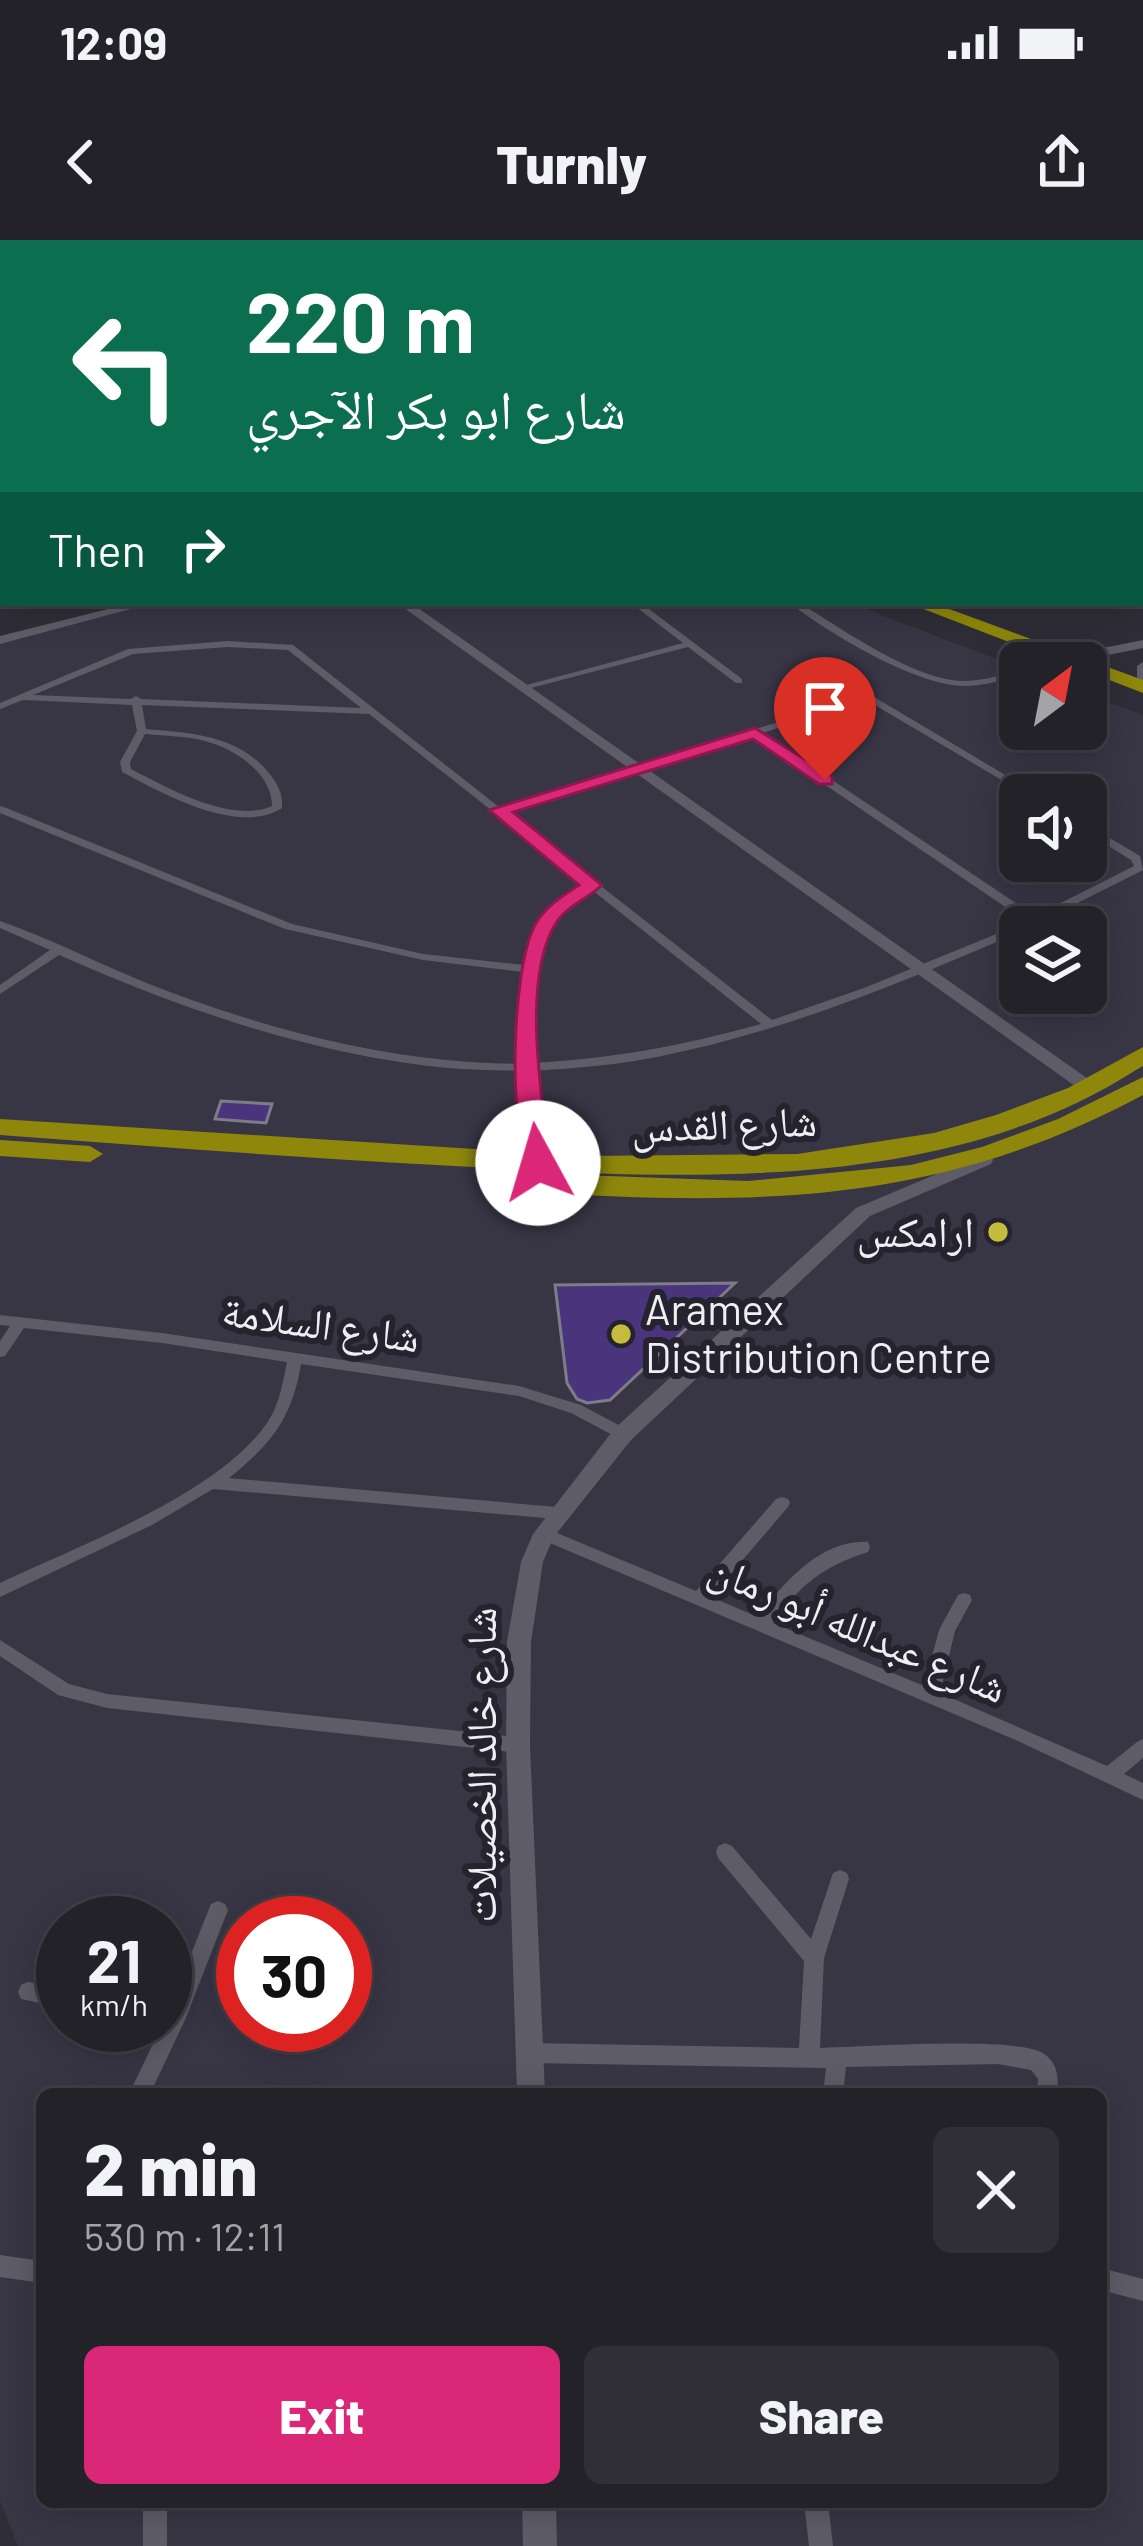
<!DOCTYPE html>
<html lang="en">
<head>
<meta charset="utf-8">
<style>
  :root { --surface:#232229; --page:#2f2f35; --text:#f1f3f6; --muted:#a3a4a8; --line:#403f46; --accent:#db2777 }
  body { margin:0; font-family:Barlow,"Noto Naskh Arabic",sans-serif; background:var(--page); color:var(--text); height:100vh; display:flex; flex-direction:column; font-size:45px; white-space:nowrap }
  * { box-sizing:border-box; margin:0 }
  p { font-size:39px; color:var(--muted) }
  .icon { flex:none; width:66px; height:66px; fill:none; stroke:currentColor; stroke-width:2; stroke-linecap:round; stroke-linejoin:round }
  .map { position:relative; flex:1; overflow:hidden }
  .drawer { position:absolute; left:36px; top:1848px; width:1071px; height:420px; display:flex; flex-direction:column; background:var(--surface); border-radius:18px; box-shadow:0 6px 30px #0003,0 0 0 3px var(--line) }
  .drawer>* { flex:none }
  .hud { position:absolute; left:0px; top:0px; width:1143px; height:366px; box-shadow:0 6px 30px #0003,0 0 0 3px var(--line); background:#0b6e4f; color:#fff; overflow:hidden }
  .needle { width:78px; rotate:32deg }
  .fabs { position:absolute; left:999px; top:402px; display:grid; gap:24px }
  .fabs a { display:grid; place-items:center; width:108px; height:108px; border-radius:18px; background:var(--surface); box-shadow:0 6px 30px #0003,0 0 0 3px var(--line); font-size:60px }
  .speed { position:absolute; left:36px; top:1656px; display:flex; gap:24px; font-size:60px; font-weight:700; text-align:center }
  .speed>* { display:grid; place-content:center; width:156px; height:156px; border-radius:50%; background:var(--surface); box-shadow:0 6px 30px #0003,0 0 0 3px var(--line); line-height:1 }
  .speed small { font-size:30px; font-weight:400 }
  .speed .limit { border:18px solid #d22; background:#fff; color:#111 }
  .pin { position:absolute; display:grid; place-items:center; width:102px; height:102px; color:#fff; margin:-123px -51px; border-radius:50% 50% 50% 0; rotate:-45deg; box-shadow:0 0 12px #0007 }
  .pin .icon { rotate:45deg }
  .me { position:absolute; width:132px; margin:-66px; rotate:354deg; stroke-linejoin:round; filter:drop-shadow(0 0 9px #0008) }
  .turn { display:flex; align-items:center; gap:42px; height:252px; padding:0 48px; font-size:54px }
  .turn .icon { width:156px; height:156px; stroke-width:2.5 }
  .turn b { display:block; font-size:84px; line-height:102px }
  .then { display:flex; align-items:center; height:114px; padding:0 48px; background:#0003; gap:24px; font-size:45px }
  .round { display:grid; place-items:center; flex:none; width:126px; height:126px; border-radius:18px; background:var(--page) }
  .head { display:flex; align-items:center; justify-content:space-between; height:204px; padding:0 48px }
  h1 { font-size:72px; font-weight:800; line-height:90px }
  .cta { display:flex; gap:24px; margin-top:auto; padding:24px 48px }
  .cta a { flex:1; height:138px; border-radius:18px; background:var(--accent); color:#fff; font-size:48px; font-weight:800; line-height:138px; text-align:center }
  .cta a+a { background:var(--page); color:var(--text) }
  .status { display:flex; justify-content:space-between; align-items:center; height:84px; padding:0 60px; background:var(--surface); direction:ltr }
  .status svg { height:33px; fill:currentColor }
  header { display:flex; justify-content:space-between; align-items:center; height:156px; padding:0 48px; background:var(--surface); font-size:54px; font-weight:800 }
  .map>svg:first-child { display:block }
  .built { fill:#383545; fill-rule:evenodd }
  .building { fill:#4a357d; stroke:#7e7c87; stroke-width:3 }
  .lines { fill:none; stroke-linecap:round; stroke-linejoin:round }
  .street { fill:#5e5c67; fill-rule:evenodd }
  .secondary { fill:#5e5c67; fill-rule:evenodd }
  .primary { fill:#7b7630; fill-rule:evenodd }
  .highway { fill:#8e870b; fill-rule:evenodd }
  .route { fill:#db2777; stroke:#8e194d; stroke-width:3 }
  .poi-dot { fill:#c5bc3d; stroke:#25232d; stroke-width:4.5 }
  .labels { text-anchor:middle; stroke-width:12; stroke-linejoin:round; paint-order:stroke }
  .street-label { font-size:42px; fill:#f0eef5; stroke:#25232d }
  .poi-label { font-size:42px; fill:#f0eef5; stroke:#25232d; text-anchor:end }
</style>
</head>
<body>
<div class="status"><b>12:09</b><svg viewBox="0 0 49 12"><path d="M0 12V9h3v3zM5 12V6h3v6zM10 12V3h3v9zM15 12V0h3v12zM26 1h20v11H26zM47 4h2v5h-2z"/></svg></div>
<header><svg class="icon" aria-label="back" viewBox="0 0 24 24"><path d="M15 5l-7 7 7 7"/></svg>Turnly<svg class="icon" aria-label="share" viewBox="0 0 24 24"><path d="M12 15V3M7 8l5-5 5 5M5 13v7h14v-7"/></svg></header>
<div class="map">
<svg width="1143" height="2306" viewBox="0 0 1143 2306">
  <rect width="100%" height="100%" fill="#2f2d37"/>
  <!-- built -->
  <path class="built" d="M143 363H850L1020 428V489H1086V454L1143 475V2306H18L0 2261V400ZM1020 555H1086V621H1020ZM1020 687H1086V753H1020ZM63 1683H165V1785H63ZM243 1683H345V1785H243ZM42 1854H1101V2262H42Z"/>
  <!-- building -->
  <path class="building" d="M221 861 272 864 266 883 215 879Z
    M735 1043 610 1160 587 1163 577 1159 567 1143 555 1045Z"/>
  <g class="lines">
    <!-- street -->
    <path class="street" d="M37 0H44L41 3H34Z
      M111 0H118L115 3H108Z
      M184 0H191L188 3H181Z
      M440 0H446L447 3H441Z
      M0 3H3V7H0Z
      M3 24V29L0 30V25Z
      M0 64 3 65V69L0 68Z
      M0 111 3 112V116L0 115Z
      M1140 131 1143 132V137L1140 136Z
      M0 141H3V145H0Z
      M1140 161H1143V165H1140Z
      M3 204V208L0 209V205Z
      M1140 209 1143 210V215L1140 214Z
      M0 245H3V249H0Z
      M0 285H3V289H0Z
      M1140 304H1143V308H1140Z
      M0 313H3V318H0Z
      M0 347H3V353H0Z
      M631 363H641L742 439V443H736L688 407 523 450V446L683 403Z
      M790 363H800C842 389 914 440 963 441 983 441 1002 435 1020 430V436C1002 440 984 446 965 446 916 446 828 393 790 363Z
      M228 401 293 405 499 567 861 457 841 444 849 442 1039 555H1027L868 461 762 493 1035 676 1134 626 1131 620 1086 592V584L1140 616 1143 630 1032 686 1020 687V692C904 742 786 791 662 816 619 825 577 828 533 831L545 923 538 927 531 923 521 831C496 830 472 830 447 828 313 815 181 769 59 715L0 754V745L50 710 0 688V681C49 698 96 722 144 742 241 780 343 810 447 820 471 823 496 823 520 824V759L523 732 423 720 285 689 0 573V566L4 567 292 684 423 714 524 725C537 684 547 666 585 644L369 474 142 465 146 489C191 493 238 495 269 533 278 544 283 554 282 568 238 596 164 554 122 532L120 522 137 491 132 465 23 460 0 469V463L128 409ZM228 407 288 410 361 468 141 459 136 456 131 459 33 455 133 414ZM145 494C165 496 186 496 205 501 235 509 272 533 272 566 231 584 168 548 131 529L130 522ZM753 496 1026 681 1023 685 1016 686 864 748 772 780 505 571ZM592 650 761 784C681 806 615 818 533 823 530 775 525 711 559 672 568 662 581 656 592 650Z
      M1039 416 1047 423H1037L1034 419Z
      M0 1075 162 1093 519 1146 581 1165 628 1190 631 1194 628 1198H618L571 1173 519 1156 301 1124C292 1179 271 1204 229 1238L557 1267 563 1269 565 1273 563 1277 557 1279 213 1249 152 1285 0 1357V1343C78 1306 218 1254 267 1183 279 1166 283 1142 287 1122L162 1103 24 1088 5 1116 0 1117V1101L10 1086 0 1085Z
      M782 1257 788 1259 790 1263 788 1267 711 1357 758 1377C783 1343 821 1299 868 1302L870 1307 868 1312C822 1327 801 1344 773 1383L924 1446 939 1390 958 1355 964 1353 970 1355 972 1360 955 1391 940 1453 1107 1526 1137 1502 1143 1499V1518L1124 1534 1143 1543V1560L1018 1501 538 1298 536 1294 538 1290H550L696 1351 776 1259Z
      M0 1400 69 1444 107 1454 518 1497 524 1500 527 1505 524 1510 518 1513 107 1468 58 1455 0 1416Z
      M725 1603 732 1606 811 1699 833 1633 840 1630 847 1633 849 1639 824 1718 820 1808C860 1807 1015 1796 1043 1813 1058 1823 1059 1838 1057 1854H1037L1038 1839 1031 1830 998 1824 846 1827 843 1854H823L826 1828 530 1823 523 1820 520 1813 523 1806 530 1803 799 1808 804 1721 718 1618 716 1612 718 1606Z
      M218 1661 225 1664 228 1670 185 1780 150 1854H129L162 1785H165V1779L211 1664Z
      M28 1742 63 1748V1768L21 1759 18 1752 21 1745Z
      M0 2015 42 2021V2043L0 2037Z
      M1101 2028 1143 2039V2061L1101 2050Z
      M143 2262H167V2306H143Z
      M804 2262H828L833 2306H809Z"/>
    <!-- secondary -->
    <path class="secondary" d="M573 0H582L585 3H576Z
      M892 0H902L905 3H895Z
      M1143 218V224L1140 225V219Z
      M1140 297H1143V306H1140Z
      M132 363H153L0 404V396Z
      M397 363H411L1094 843V851H1082Z
      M1143 400V408L1108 415 1038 411 1032 407 1038 403 1108 407Z
      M1143 422V443L1137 439V426Z
      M984 914 991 916 993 920 991 924 870 976 631 1200 553 1298 543 1322 531 1402 530 1505 545 1854H517L506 1505 507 1402 521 1322 533 1294 615 1188 856 968Z
      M522 2262H556L557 2306H523Z"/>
    <!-- primary -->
    <path class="primary" d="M1143 43V49L1140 50V44Z
      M0 174H3V180H0Z"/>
    <!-- highway -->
    <path class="highway" d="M340 0H352L338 3Z
      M908 363H933L1143 440V453L1086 431V423H1063Z
      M1143 807V826L1136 830C935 959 663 938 436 925 290 917 145 906 0 895V879L587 916 797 914 934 893 996 875 1068 848Z
      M1143 837V855C925 972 736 965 497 950L484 941 497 932 748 941 911 925 982 907 1058 879Z
      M0 900 90 906 103 914 90 922 0 916Z"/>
  </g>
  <!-- route -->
  <path class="route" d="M755 488 832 536V544H819L753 499 513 572 602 645C589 658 569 665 558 680 520 735 542 859 550 923L538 930 529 928C508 883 512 735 533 689 542 668 561 657 579 645L489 570Z"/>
  <!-- markers -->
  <g class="poi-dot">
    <circle cx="998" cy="992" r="12"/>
    <circle cx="621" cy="1094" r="12"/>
  </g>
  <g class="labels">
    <!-- street labels -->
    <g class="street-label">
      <text transform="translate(724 884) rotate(-2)" y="15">شارع القدس</text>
      <text transform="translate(321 1084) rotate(8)" y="15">شارع السلامة</text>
      <text transform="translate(858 1388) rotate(23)" y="15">شارع عبدالله أبو رمان</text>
      <text transform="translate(481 1525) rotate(-90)" y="15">شارع خالد الخصيلات</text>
    </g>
    <!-- poi labels -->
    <g class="poi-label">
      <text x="974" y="1007">ارامكس</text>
      <text x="645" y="1085" text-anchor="start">Aramex<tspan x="645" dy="48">Distribution Centre</tspan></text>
    </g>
  </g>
</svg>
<div class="fabs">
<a><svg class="needle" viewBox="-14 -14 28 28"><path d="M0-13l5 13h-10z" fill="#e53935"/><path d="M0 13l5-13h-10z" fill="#a3a4a8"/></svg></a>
<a><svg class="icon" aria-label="sound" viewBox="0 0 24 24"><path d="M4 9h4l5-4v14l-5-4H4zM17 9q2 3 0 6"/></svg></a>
<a><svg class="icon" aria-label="layers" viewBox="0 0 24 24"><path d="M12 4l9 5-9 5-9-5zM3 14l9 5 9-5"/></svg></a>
</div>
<div class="speed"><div>21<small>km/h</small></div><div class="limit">30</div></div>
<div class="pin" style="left:825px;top:540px;background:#d93025"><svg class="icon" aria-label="arrive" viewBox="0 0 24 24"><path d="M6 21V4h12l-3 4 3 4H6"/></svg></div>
<svg class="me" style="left:538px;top:923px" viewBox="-20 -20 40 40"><circle r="19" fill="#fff"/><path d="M0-13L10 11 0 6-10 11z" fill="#db2777"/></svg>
<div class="hud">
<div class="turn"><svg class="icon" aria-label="left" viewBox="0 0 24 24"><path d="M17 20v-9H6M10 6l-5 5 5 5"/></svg><div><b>220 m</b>شارع ابو بكر الآجري</div></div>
<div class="then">Then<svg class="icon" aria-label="right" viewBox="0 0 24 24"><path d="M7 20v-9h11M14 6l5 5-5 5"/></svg></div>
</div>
<section class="drawer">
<div class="head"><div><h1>2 min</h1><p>530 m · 12:11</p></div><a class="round"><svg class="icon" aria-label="close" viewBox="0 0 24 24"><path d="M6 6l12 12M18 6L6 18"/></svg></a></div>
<div class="cta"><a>Exit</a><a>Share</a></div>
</section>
</div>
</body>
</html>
